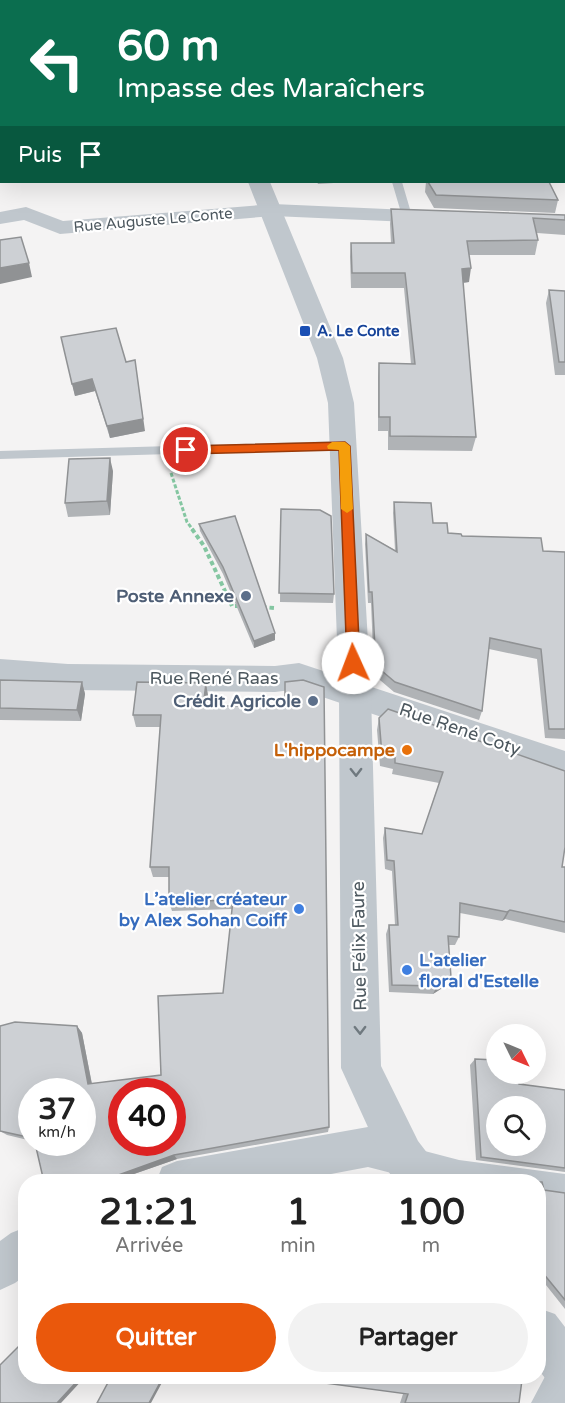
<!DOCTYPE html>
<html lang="fr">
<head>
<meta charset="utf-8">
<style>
  :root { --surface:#fff; --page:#f2f2f2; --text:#222; --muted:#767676; --accent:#ea580c }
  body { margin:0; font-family:"Varela Round",sans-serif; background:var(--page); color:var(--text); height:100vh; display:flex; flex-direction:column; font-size:22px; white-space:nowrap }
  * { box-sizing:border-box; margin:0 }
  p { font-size:20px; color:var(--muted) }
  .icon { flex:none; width:33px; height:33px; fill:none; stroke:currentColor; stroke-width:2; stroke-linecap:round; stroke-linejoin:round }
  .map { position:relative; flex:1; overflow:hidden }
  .drawer { position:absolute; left:18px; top:1174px; width:528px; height:210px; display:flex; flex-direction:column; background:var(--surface); border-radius:24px; box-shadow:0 6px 24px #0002 }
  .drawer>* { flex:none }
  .hud { position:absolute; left:0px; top:0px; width:566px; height:183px; box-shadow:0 6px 24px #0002; background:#0b6e4f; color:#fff; overflow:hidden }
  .needle { width:39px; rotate:133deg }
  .fabs { position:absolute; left:486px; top:1024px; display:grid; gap:12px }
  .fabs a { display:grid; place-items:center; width:60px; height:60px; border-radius:50%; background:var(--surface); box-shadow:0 6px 24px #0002; font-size:30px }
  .speed { position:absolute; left:18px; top:1078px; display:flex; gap:12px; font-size:30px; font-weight:700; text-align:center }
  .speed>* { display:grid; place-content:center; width:78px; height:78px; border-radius:50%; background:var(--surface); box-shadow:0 6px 24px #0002; line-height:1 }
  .speed small { font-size:15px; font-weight:400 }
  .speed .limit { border:9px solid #d22; background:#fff; color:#111 }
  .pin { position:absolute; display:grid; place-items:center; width:51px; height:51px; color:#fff; margin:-26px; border:3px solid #fff; border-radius:50%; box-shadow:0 2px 6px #0007 }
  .me { position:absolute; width:66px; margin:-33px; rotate:358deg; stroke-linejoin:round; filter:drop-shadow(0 0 4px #0008) }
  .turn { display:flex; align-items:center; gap:21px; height:126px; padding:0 18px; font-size:27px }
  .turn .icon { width:78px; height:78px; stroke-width:2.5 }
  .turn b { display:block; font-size:42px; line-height:51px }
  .then { display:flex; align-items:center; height:57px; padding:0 18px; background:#0003; gap:12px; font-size:22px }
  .eta { display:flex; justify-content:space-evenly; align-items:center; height:102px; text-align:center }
  .eta b { font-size:36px; font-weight:700; line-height:42px }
  .button { display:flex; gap:12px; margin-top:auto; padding:12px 18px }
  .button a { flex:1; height:69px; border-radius:36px; background:var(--accent); color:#fff; font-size:24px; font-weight:700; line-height:69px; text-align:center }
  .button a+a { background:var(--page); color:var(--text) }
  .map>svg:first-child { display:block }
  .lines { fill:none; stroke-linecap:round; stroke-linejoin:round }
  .path-far1 { stroke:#84c6a1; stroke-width:3; stroke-dasharray:4 2; stroke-linecap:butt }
  .path { stroke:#84c6a1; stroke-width:4; stroke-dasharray:4.5 3; stroke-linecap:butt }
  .service { fill:#c0c7cd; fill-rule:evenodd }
  .minor { fill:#c0c7cd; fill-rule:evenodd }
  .tertiary { fill:#c0c7cd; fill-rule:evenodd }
  .wall { fill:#b0b3b6; fill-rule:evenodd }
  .shaded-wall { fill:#909294 }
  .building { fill:#cdd0d4; stroke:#909294; stroke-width:1.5; fill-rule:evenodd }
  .oneway { stroke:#6f797f }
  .route { fill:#ea580c; stroke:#983908; stroke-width:1.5 }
  .slow { fill:#f59e0b }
  .transit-dot { fill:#1a4fb4; stroke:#fff; stroke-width:2 }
  .service-dot { fill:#5c6f8a; stroke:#fff; stroke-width:2 }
  .food-dot { fill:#e8710a; stroke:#fff; stroke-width:2 }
  .shop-dot { fill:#3f7fe0; stroke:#fff; stroke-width:2 }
  .labels { text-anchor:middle; stroke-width:4.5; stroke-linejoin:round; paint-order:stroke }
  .far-street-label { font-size:15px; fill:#4c575e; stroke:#fff }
  .far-transit-label { font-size:15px; font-weight:bold; fill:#164399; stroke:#fff; text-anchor:start }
  .service-label { font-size:18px; font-weight:bold; fill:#4e5e75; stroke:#fff; text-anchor:end }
  .street-label { font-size:18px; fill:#4c575e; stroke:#fff }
  .food-label { font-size:18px; font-weight:bold; fill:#c56008; stroke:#fff; text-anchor:end }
  .shop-label { font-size:18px; font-weight:bold; fill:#366cbe; stroke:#fff; text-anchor:end }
</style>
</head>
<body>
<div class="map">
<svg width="565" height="1403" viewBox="0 0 565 1403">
  <rect width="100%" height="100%" fill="#f4f3f3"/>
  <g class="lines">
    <!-- path-far1 -->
    <path class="path-far1" d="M171 473 187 522 193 530"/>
    <!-- path -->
    <path class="path" d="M192 529 204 546 232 606H240
      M262 607 274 608"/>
    <!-- service -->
    <path class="service" d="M564 38H565V44H564Z
      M392 182H402L412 216 411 218 402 216Z
      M344 441 350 445 344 449 0 459V451Z
      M417 1149 459 1160 565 1174V1194L538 1190V1182H475L417 1169 410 1166 407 1159 410 1152Z"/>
    <!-- minor -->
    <path class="minor" d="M538 0H557L558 2H539Z
      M273 204 432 211 440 212 443 217 440 222 432 223 273 216 60 234 24 220 0 224V212L26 207 63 221Z
      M0 659 68 664 275 666 299 663 565 751V779L299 689 275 692 68 690 0 685Z
      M368 1127 417 1142 423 1156 417 1170 403 1176 368 1167 289 1182H156L162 1167 177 1161Z
      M26 1227V1275L15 1283 0 1290V1241L11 1233Z
      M565 1362V1403H531L549 1369Z"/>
    <!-- tertiary -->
    <path class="tertiary" d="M168 0H186V2H168Z
      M248 182H270L343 358 354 403 371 693 381 1066 418 1141 438 1167 445 1182H396L388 1171 341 1068 339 693 328 403 317 358Z
      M538 1308 555 1314 565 1327V1389L548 1382 538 1369Z"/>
  </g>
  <!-- wall -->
  <path class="wall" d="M564 45H565V151H564Z
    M317 182H349L318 184Z
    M426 182H549L558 200 555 213 434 208 425 192Z
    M391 209 565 215V235L537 233 538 240 535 255H469V282L463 283 476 437 472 451 388 450V431H378V377L379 363 411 364 404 288H351L350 257 351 243H391L390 224Z
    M549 290 565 291V375H555L546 303Z
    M61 337 145 431 110 438 95 391 75 396Z
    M113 471 110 515 68 517 65 503Z
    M394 502 433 523 448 533 543 551 565 552V739L545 738 537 659 489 649 482 711 479 720 394 692 374 675 371 603H368L365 544 366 534 395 550 393 513Z
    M281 509 334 594 333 603 280 602Z
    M199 524 275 633V640L254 648 223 574 200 531Z
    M0 680 82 682 85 694 81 721 0 720Z
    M303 680 324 687 329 1127 328 1132 177 1159 111 1182H44L35 1143H82V1092H32V1141L7 1135 0 1131V1026L15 1022 77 1026 82 1033 92 1084 161 1075 158 996 223 993 232 909 172 911 169 902V877H153L150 867 160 727H136L133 715 137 682 206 683 208 696 207 706 285 704V682ZM122 1092H172V1143H122Z
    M379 718 562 867H565V933L505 919 502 921 460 913 459 937 455 945H448L451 977 447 985 433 994 389 992 386 934 389 925H395L392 871 385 869 383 838 385 828 422 834 439 783 392 774 393 769 380 766 377 730Z
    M475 1059 519 1084 565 1090V1172L476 1160 470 1065Z
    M479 1182H542L544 1190 565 1193V1309L538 1275V1182Z
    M403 1394 519 1403H400Z"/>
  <!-- shaded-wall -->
  <path class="shaded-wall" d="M29 263 32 277 0 284V268Z
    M471 268 469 282 460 283 462 269Z
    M135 360 145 431 110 438 107 426Z
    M92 379 95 391 75 396 72 384Z
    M110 458 113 471 110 515 107 501Z
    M275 633V640L254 648V641Z
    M82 682 85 694 81 721 77 710Z
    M206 683 208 696 205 719 203 707Z
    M510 910 505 919 502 921 507 912Z
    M451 977 447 985 433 994 437 986Z
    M77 1026 82 1033 93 1090 88 1084Z
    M174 1155 177 1159 111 1182H99Z
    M81 1377H85L61 1403H57Z
    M163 1377H165L151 1403H149Z"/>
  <!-- building -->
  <path class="building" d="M564 45H565V138H564Z
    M428 182H549L558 200 436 195Z
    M391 209 565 215V220L533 218 538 240 467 241 471 268 462 269 476 437 390 436V417H379V363L415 364 405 273H352L351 243H394Z
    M21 237 29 263 0 268V240Z
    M549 290 565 291V362H559Z
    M116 328 126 362 135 360 143 419 107 426 92 379 72 384 61 337Z
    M110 458 107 501 65 503 69 459Z
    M394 502 431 503 433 523H447L448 533 461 534 462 536 541 538 543 551 565 552V729H549L541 649 490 638 482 711 395 682 376 666 372 592H369L366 534 397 552Z
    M281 509 320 510 331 516 334 594 279 593Z
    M235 516 275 633 254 641 223 567 199 524Z
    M0 680 82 682 77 710 0 708Z
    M303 680 324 687 329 1127 174 1155 99 1182H44L35 1143H82V1092H32V1138L0 1131V1026L15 1022 77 1026 88 1084 161 1075 158 996 223 993 233 900 169 902V867H150L161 715H133L137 682 206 683 203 707 285 704V682ZM122 1092H172V1143H122Z
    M388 709 565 771V847L562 867H565V922L510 910 507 912 460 903 459 937 448 936 451 977 437 986 392 985 389 925H398L394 861 387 860 385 828 422 834 443 772 395 763V757L382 755 379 718Z
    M475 1059 496 1060V1074H518L519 1084 565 1090V1168L481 1157ZM496 1107H536V1146H496Z
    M479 1182H542L544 1190 565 1193V1300L538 1267V1182Z
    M26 1339V1377H81L57 1403H0V1365Z
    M111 1377H163L149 1403H97Z
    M280 1377H520L522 1380 519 1403H405L408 1394Z"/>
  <!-- one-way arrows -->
  <defs><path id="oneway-chevron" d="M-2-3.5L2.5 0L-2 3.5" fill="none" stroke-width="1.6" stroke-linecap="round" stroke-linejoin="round" transform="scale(1.5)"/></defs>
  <g class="oneway">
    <use href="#oneway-chevron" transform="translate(356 772) rotate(89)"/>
    <use href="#oneway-chevron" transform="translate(360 1030) rotate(89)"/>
  </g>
  <!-- route -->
  <path class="route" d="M345 442 350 446 360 663 353 668 347 663 339 450 186 454 180 450 186 446Z"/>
  <!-- slow -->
  <path class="slow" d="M332 442H345L350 446 353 509 347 513 341 509 339 450 328 449 327 446Z"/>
  <!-- markers -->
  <rect class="transit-dot" x="299" y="325" width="12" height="12" rx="3"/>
  <g class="service-dot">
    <circle cx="246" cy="596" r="6"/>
    <circle cx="313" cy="701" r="6"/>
  </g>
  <circle class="food-dot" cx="407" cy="750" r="6"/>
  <g class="shop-dot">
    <circle cx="299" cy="909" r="6"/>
    <circle cx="407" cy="970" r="6"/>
  </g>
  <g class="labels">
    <!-- far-street labels -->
    <g class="far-street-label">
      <text transform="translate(153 220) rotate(-5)" y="5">Rue Auguste Le Conte</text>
    </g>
    <!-- far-transit labels -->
    <g class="far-transit-label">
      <text x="317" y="336">A. Le Conte</text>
    </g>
    <!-- service labels -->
    <g class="service-label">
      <text x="234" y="602">Poste Annexe</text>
      <text x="301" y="707">Crédit Agricole</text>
    </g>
    <!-- street labels -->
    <g class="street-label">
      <text x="214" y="684">Rue René Raas</text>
      <text transform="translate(460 729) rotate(19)" y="6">Rue René Coty</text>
      <text transform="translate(359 946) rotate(-91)" y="6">Rue Félix Faure</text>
    </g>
    <!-- food labels -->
    <g class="food-label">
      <text x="395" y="756">L'hippocampe</text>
    </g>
    <!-- shop labels -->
    <g class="shop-label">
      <text x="287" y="905">L’atelier créateur<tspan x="287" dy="21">by Alex Sohan Coiff</tspan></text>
      <text x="419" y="966" text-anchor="start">L'atelier<tspan x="419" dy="21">floral d'Estelle</tspan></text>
    </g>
  </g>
</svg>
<div class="fabs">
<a><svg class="needle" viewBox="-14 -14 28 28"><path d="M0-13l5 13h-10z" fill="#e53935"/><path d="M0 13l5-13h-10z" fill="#767676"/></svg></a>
<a><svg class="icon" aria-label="search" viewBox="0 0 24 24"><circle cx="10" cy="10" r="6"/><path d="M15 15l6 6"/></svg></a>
</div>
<div class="speed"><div>37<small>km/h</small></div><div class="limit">40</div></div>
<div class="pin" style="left:186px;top:450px;background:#d93025"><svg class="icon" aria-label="arrive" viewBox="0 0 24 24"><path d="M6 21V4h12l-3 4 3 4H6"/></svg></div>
<svg class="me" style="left:353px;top:663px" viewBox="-20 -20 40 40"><circle r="19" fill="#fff"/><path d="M0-13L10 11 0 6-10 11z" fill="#ea580c"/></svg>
<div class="hud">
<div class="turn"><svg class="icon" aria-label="left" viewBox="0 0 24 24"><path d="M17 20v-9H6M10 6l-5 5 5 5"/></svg><div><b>60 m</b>Impasse des Maraîchers</div></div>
<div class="then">Puis<svg class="icon" aria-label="arrive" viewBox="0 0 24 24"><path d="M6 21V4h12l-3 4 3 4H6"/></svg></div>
</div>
<section class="drawer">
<div class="eta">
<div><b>21:21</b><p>Arrivée</p></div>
<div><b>1</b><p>min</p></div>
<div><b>100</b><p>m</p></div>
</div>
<div class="button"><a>Quitter</a><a>Partager</a></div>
</section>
</div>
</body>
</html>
